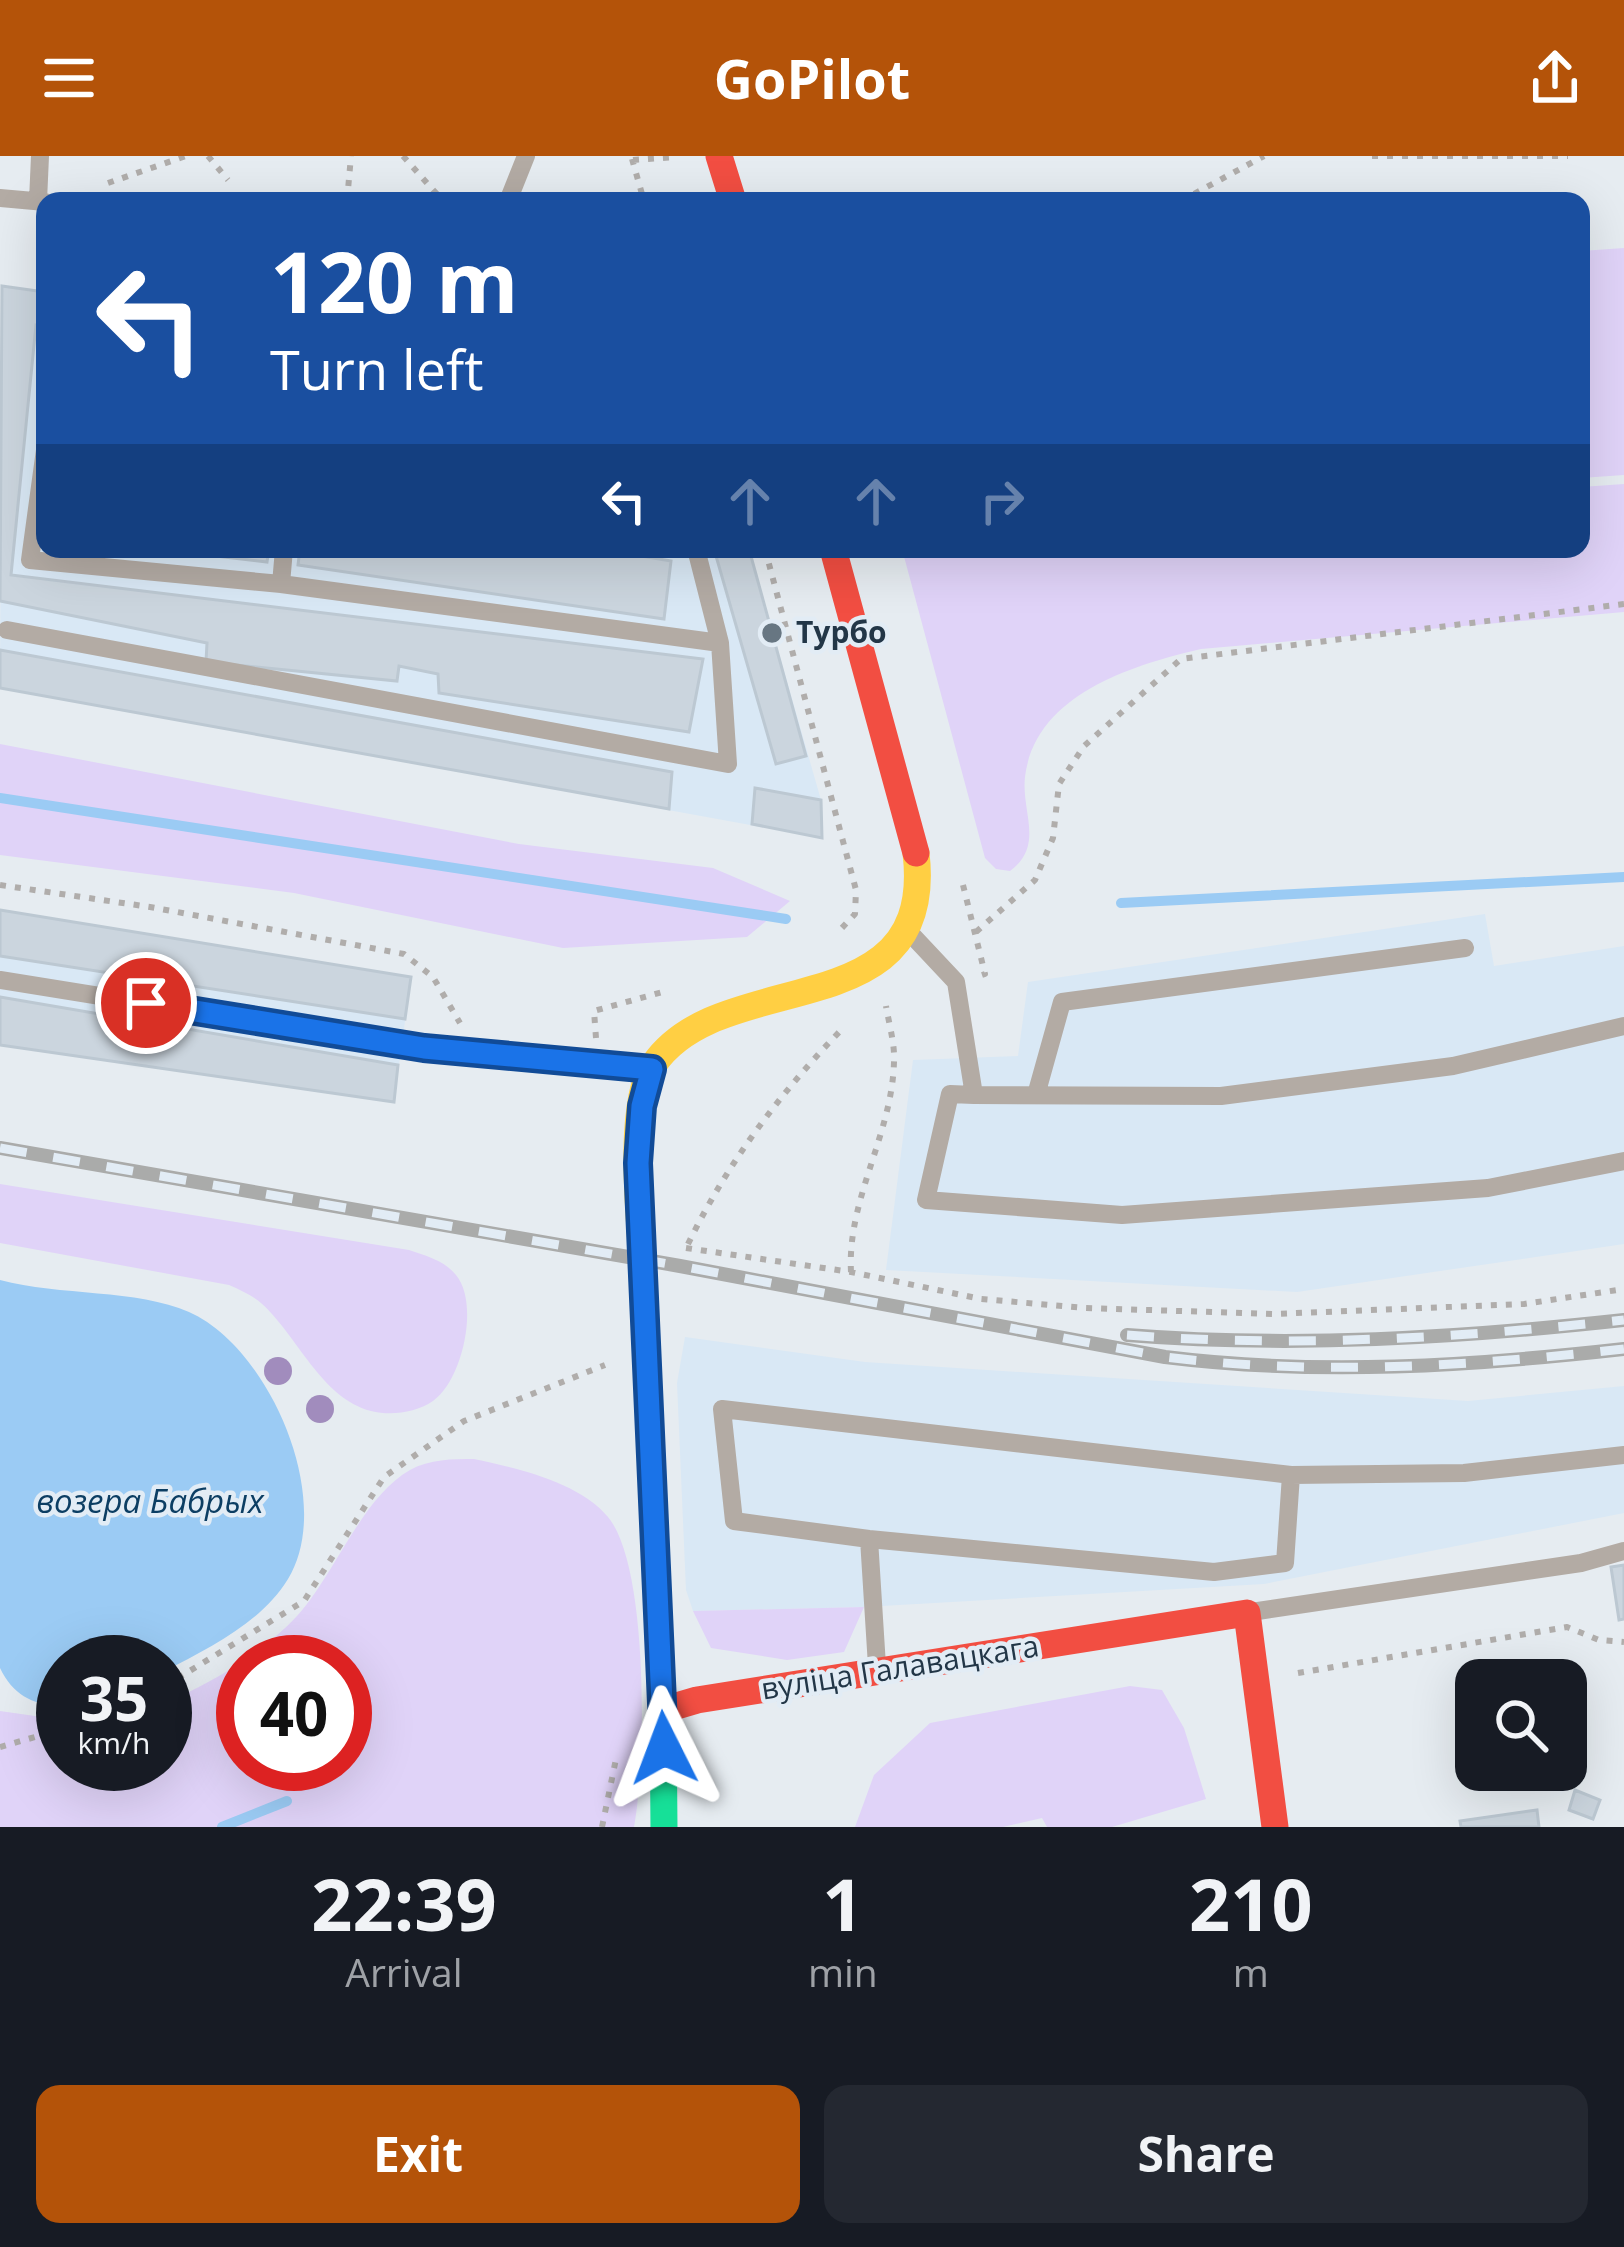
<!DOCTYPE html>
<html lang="en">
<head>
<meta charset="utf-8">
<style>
  :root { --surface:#171b24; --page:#242831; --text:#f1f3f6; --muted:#9ea1a6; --accent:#b45309 }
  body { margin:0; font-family:"Open Sans",sans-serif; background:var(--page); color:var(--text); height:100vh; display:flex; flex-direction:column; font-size:45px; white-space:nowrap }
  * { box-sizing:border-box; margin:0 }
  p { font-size:39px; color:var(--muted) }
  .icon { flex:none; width:66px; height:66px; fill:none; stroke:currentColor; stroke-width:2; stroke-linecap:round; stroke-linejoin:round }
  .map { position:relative; height:1671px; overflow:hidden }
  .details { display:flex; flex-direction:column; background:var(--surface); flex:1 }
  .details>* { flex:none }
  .banner { position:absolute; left:36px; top:36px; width:1554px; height:366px; border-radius:24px; box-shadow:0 12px 48px #0002; background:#1a4fa0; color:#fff; overflow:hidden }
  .controls { position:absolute; left:1455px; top:1503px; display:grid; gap:24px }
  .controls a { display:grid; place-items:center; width:132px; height:132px; border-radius:24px; background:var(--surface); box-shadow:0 12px 48px #0002; font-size:60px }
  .speed { position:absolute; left:36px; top:1479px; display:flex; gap:24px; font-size:60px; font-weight:700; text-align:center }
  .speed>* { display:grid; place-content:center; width:156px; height:156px; border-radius:50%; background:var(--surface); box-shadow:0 12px 48px #0002; line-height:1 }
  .speed small { font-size:30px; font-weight:400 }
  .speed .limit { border:18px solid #d22; background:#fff; color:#111 }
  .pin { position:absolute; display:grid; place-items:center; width:102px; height:102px; color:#fff; margin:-51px; border:6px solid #fff; border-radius:50%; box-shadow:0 3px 12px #0007 }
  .me { position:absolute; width:132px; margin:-66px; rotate:357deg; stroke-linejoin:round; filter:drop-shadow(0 0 9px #0008) }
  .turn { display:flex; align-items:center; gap:42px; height:252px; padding:0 36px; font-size:54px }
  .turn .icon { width:156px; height:156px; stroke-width:2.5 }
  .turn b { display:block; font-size:84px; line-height:102px }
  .lanes { display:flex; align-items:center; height:114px; padding:0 36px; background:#0003; justify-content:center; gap:60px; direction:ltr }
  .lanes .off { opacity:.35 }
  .eta { display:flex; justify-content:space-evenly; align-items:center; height:204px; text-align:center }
  .eta b { font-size:72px; font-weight:700; line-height:84px }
  .cta { display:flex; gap:24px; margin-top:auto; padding:24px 36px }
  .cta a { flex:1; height:138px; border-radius:24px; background:var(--accent); color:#fff; font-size:48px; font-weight:700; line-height:138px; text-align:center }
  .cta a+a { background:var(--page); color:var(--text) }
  header { display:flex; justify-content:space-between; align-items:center; height:156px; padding:0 36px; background:var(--accent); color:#fff; font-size:54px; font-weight:700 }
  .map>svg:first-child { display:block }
  .built { fill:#d9e8f5 }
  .green { fill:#e0d3f8; fill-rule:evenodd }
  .water { fill:#9bcbf4 }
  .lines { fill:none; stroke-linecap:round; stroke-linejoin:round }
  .stream { stroke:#9bcbf4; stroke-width:10 }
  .building { fill:#cbd5de; stroke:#bcc8d2; stroke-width:3 }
  .path { stroke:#b0adab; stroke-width:6; stroke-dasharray:6 9; stroke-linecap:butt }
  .lane { stroke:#b3aba4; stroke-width:18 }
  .fast { stroke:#16e098; stroke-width:27 }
  .slow { stroke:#ffcf43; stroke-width:27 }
  .jam { stroke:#f24e42; stroke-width:27 }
  .rail-casing { stroke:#aaabaa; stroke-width:14 }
  .rail { stroke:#e2ecf5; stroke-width:9; stroke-dasharray:27; stroke-linecap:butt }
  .tree { fill:#a18cbd }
  .route-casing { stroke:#114b97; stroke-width:30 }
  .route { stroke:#1a73e8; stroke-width:21 }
  .poi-dot { fill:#677682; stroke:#e2ecf5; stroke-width:4.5 }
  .labels { text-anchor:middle; stroke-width:9; stroke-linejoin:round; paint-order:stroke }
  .poi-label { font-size:30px; font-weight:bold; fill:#223647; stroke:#e2ecf5; text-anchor:start }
  .street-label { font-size:30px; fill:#223647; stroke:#e2ecf5 }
  .water-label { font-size:33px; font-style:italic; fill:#0c3e63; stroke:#e2ecf5 }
</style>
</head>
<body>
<header><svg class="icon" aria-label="menu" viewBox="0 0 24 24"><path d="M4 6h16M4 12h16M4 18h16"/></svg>GoPilot<svg class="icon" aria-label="share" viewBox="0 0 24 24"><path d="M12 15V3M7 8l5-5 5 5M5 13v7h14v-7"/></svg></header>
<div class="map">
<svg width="1624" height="1671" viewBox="0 0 1624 1671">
  <rect width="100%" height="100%" fill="#e6ecf1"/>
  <!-- built -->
  <path class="built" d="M2 130 45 136V393H749L821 644 822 682 0 532Z
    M0 755 411 821 394 946 0 889Z
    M1485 758 1494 810 1624 790V1088L1297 1136 886 1114 913 904 1018 900 1028 826Z
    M685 1181 865 1206 1468 1245 1624 1230V1357L1264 1428 864 1451 693 1455 686 1434 677 1227Z"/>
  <!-- green -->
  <path class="green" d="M1624 92V319L1581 322V95Z
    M1624 328V456L1201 493C1133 509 1035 538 1025 621 1021 656 1045 689 1010 715L996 713 985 702 902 393H1581V331Z
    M0 588 519 688 713 712 790 745 747 781 563 792 294 737 0 699Z
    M0 1028 409 1094C426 1100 444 1104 456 1119 480 1148 462 1225 433 1245 415 1257 391 1260 371 1255 321 1242 297 1179 261 1147 252 1139 240 1134 229 1129L0 1087Z
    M474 1303C516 1312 579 1326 608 1361 649 1410 646 1608 634 1671H0V1555L63 1564V1608H165V1547C212 1527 270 1493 303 1453 337 1412 364 1340 410 1314 430 1303 452 1303 474 1303ZM243 1506H345V1608H243Z
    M864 1451 844 1496 787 1504 711 1492 693 1455Z
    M1130 1530 1162 1534 1184 1572 1206 1643 1112 1671H1047L1042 1662 1003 1671H855L874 1619 930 1567Z"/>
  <!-- water -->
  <path class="water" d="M0 1124C60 1140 137 1133 189 1156 269 1191 336 1344 288 1423 262 1466 209 1492 165 1515V1506H63V1549C33 1550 13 1539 0 1512Z"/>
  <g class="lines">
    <!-- stream -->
    <path class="stream" d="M0 642 786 763
      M1121 747 1624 721
      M222 1671 287 1645"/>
  </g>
  <!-- building -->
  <path class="building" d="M2 130 45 136V171L36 169 11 419 703 503 689 576 439 537 438 518 399 510 397 525 206 506 207 487 0 445Z
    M156 393H269L267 406Z
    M300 393H600L671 405 664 463 298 409Z
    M714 393H749L806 600 776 608Z
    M0 494 672 616 669 653 0 532Z
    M755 632 821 644 822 682 752 668Z
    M0 754 411 821 405 863 0 800Z
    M0 841 398 909 394 946 0 889Z
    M1624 1409V1463L1619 1464 1611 1411Z
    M1575 1634 1600 1644 1593 1663 1569 1654Z
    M1537 1654 1539 1671H1461L1460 1665Z"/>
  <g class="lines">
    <!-- path -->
    <path class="path" d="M208 0 228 24
      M403 0 443 45
      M1372 0H1568
      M632 3 644 45
      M633 4 677 1
      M108 27 186 0
      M347 45 351 0
      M1181 45 1264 0
      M765 393 856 734 855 758 840 774
      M0 729 150 751 404 798 433 821 460 867
      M963 729 985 818 982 819
      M976 776 1035 724 1053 682 1059 628 1084 590 1181 503 1624 448
      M596 882 594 855 666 835
      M688 1088C728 1006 780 937 844 871
      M686 1092 851 1116 981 1143 1086 1152 1273 1158 1524 1148 1624 1133
      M851 1116C847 1043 892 979 894 906 895 888 889 868 886 850
      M1298 1517 1567 1471 1599 1484 1624 1486
      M165 1530 304 1445 384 1321 464 1265 605 1209
      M0 1591 63 1573
      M602 1671 617 1598"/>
    <!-- lane -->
    <path class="lane" d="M0 42 45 46
      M38 45 40 0
      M508 45 526 0
      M45 294 30 404 281 428
      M696 393 720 487
      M7 474 728 608 720 487 281 428 284 393
      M910 777 956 826 974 939 1221 940 1453 910 1624 870
      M0 824 423 892 647 913
      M974 939 950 938 926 1044 1122 1059 1488 1032 1624 1005
      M1036 939 1062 846 1465 792
      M1291 1319 1285 1407 1214 1416 869 1383 734 1365 722 1253 1291 1319 1464 1317 1624 1299
      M869 1383 877 1510
      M1251 1456 1581 1407 1624 1395"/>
    <!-- fast -->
    <path class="fast" d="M644 1128 663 1554 664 1671"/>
    <!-- slow -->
    <path class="slow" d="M644 1128C641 1076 625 950 654 908 723 808 937 874 916 697"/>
    <!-- jam -->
    <path class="jam" d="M719 0 733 45
      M833 393 916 697
      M663 1554 697 1544 1247 1457 1275 1671"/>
    <!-- rail casing -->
    <g class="rail-casing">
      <path id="rail" d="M0 992 680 1110 1165 1201C1318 1220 1471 1210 1624 1193
        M1127 1179C1294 1192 1458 1182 1624 1164"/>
    </g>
    <!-- rail -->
    <use href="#rail" class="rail"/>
  </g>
  <!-- trees -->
  <g class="tree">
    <circle cx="278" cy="1215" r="14"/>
    <circle cx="320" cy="1253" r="14"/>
  </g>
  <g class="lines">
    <!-- route casing -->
    <g class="route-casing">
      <path id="route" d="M146 847 424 892 652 913 642 950 638 1007 664 1592"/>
    </g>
    <!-- route -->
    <use href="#route" class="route"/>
  </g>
  <!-- markers -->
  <circle class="poi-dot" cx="772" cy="477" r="12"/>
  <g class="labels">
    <!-- poi labels -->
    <g class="poi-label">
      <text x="796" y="487">Турбо</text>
    </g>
    <!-- street labels -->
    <g class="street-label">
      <text transform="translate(900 1512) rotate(-9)" y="10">вуліца Галавацкага</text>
    </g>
    <!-- water labels -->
    <g class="water-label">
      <text x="150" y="1357">возера Бабрых</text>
    </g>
  </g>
</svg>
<div class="controls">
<a><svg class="icon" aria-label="search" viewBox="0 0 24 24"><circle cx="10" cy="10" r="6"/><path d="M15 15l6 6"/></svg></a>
</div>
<div class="speed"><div>35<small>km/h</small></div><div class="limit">40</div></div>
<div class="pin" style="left:146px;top:847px;background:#d93025"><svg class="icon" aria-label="arrive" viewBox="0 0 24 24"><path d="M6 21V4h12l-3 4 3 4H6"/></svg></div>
<svg class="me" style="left:664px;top:1592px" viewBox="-20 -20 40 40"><path d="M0-17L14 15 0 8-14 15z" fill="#1a73e8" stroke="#fff" stroke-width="4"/></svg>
<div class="banner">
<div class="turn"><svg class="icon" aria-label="left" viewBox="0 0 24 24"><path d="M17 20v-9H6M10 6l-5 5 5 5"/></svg><div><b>120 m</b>Turn left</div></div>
<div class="lanes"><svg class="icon" aria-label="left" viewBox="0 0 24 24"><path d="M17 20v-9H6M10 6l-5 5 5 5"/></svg><svg class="icon off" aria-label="ahead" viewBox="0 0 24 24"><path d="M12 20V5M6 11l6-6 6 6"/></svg><svg class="icon off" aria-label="ahead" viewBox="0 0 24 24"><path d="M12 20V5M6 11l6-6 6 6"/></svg><svg class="icon off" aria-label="right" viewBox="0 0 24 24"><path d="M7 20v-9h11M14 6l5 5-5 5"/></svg></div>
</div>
</div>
<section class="details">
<div class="eta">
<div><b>22:39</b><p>Arrival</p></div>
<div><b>1</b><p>min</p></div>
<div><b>210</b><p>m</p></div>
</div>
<div class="cta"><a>Exit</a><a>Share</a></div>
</section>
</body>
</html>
